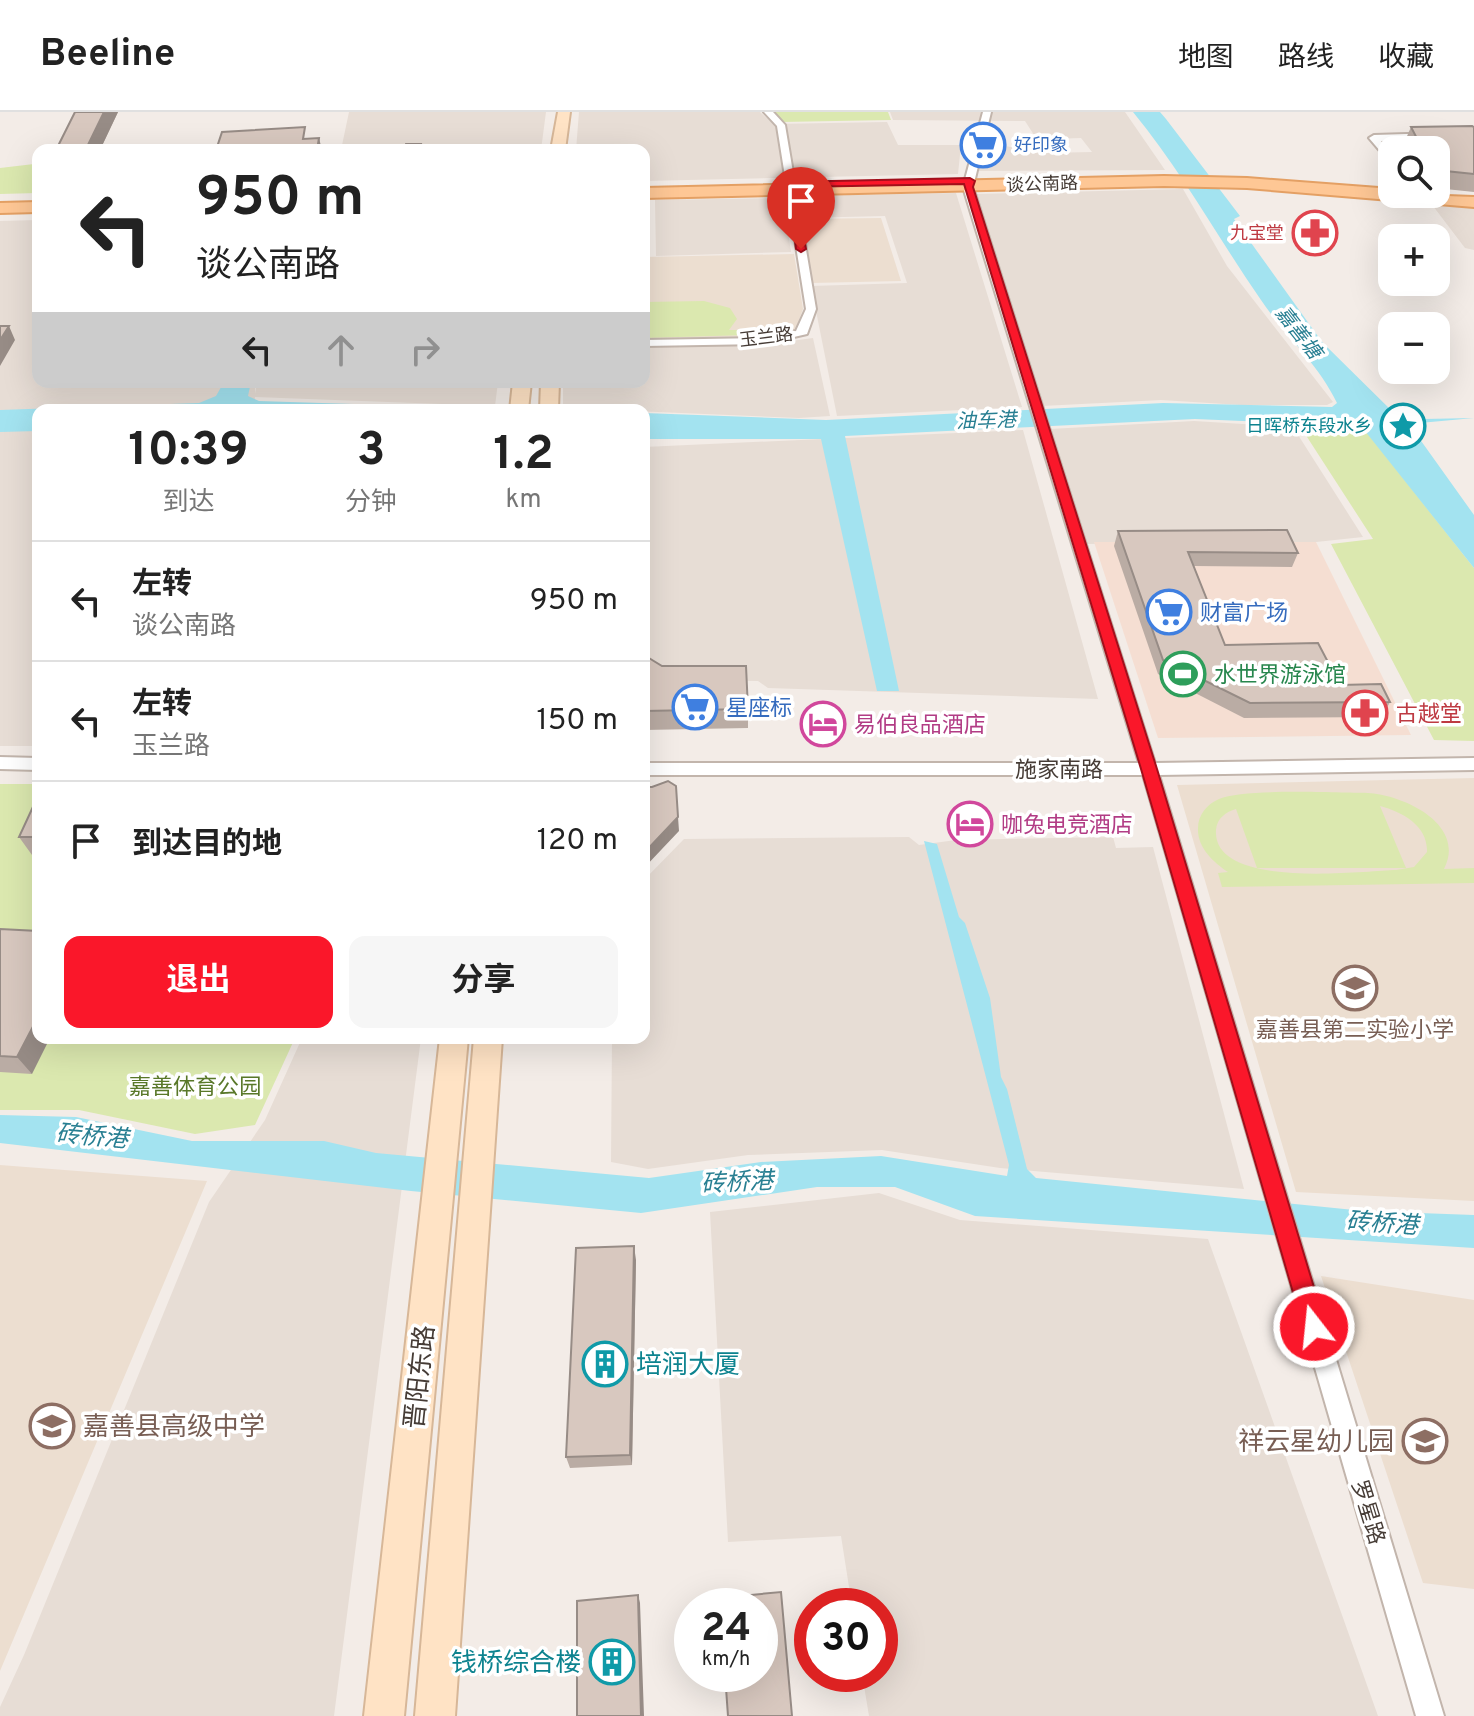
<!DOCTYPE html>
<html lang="zh">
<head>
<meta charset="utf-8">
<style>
  :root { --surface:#fff; --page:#f6f6f6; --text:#222; --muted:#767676; --line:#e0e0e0; --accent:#fa172a }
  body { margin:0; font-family:Overpass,"Noto Sans SC",sans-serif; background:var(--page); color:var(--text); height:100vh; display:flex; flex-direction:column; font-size:30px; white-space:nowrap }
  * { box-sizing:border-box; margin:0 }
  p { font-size:26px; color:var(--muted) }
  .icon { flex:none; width:44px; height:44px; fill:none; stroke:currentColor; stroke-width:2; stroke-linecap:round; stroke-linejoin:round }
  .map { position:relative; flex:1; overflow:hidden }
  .details { position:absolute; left:32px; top:292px; width:618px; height:640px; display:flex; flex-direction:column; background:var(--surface); border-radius:16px; box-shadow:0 8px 32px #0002 }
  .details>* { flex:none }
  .hud { position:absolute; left:32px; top:32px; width:618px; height:244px; border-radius:16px; box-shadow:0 8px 32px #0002; background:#fff; color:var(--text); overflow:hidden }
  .tools { position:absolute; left:1378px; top:24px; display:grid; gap:16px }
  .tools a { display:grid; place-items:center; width:72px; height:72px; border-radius:16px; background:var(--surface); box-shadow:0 8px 32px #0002; font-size:40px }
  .speed { position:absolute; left:674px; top:1476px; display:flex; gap:16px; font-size:40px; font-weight:700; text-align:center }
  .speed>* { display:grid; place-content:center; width:104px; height:104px; border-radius:50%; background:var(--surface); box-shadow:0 8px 32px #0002; line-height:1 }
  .speed small { font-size:20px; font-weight:400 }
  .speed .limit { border:12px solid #d22; background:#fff; color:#111 }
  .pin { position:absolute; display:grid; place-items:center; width:68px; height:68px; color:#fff; margin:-82px -34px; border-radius:50% 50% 50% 0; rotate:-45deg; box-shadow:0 0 8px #0007 }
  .pin .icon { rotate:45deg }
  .me { position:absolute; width:88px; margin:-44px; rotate:344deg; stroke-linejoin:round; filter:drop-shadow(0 0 6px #0008) }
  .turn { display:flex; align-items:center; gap:28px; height:168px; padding:0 32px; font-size:36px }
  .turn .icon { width:104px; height:104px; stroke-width:2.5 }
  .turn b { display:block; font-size:56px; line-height:68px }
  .lanes { display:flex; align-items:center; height:76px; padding:0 32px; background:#0003; justify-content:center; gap:40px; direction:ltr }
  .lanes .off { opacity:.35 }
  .eta { display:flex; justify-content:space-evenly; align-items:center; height:136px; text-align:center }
  .eta b { font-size:48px; font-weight:700; line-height:56px }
  .button { display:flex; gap:16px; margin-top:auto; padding:16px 32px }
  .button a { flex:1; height:92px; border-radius:16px; background:var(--accent); color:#fff; font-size:32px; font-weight:700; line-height:92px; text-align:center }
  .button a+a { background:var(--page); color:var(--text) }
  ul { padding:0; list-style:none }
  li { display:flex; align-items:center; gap:24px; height:120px; padding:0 32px; border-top:2px solid var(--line) }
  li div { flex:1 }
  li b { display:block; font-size:30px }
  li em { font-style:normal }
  header { display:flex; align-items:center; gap:48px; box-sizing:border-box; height:112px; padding:0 40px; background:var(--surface); border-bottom:2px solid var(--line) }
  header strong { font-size:38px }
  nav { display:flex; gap:44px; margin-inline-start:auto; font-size:28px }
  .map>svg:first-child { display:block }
  .residential { fill:#e7ddd5 }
  .commercial { fill:#f5ded2 }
  .education { fill:#ecded0 }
  .green { fill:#dbe8af; fill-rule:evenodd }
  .water { fill:#a3e3f0 }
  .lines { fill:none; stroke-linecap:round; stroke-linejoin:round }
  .street-casing { stroke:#c2b5ac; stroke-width:4 }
  .secondary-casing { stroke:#d7b798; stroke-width:4 }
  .primary-casing { stroke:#e4a064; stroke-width:4 }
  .street { fill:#fff; fill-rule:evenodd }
  .secondary { fill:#ffe3c5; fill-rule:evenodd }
  .primary { fill:#fec795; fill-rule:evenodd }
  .wall { fill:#baaca4 }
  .shaded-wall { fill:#978c86 }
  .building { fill:#d8c8bf; stroke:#978c86; stroke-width:2 }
  .route { fill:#fa172a; stroke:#a20f1b; stroke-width:2 }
  .labels { text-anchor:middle; stroke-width:7; stroke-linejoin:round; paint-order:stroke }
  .far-shop-label { font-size:18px; fill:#366cbe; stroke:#fff; text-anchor:start }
  .far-street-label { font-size:18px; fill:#463c36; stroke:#fff }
  .far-health-label { font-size:18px; fill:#be3a42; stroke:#fff; text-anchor:end }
  .far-culture-label { font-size:18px; fill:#0d838f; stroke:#fff; text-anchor:end }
  .far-water-label { font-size:20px; font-style:italic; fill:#287f92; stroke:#fff }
  .shop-label { font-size:22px; fill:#366cbe; stroke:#fff; text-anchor:start }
  .leisure-label { font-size:22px; fill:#27864d; stroke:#fff; text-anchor:start }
  .health-label { font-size:22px; fill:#be3a42; stroke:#fff; text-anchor:start }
  .hotel-label { font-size:22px; fill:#b23c85; stroke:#fff; text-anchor:start }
  .street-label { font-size:22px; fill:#463c36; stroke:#fff }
  .education-label { font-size:22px; fill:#785e54; stroke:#fff }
  .park-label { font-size:22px; fill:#597829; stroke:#fff }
  .water-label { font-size:24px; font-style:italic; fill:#287f92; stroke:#fff }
  .near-culture-label { font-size:26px; fill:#0d838f; stroke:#fff; text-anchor:start }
  .near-street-label { font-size:26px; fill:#463c36; stroke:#fff }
  .near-education-label { font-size:26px; fill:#785e54; stroke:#fff; text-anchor:start }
</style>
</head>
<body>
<header>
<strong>Beeline</strong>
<nav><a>地图</a><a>路线</a><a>收藏</a></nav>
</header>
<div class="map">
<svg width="1474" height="1604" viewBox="0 0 1474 1604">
  <rect width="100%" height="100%" fill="#f3ece7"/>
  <!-- residential -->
  <path class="residential" d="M349 0H546L541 38H341Z
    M579 0H760L773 12 887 10 898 33H961L958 62 644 69V38H576Z
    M890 0H1125L1165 58 976 59 982 30 1046 41 1092 40 1081 26 1051 27 1049 24 1034 23 1025 9 893 8Z
    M1183 77 1227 154 1333 290 1327 293H1241L1161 288 1042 294 975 82Z
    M956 81 1022 295 837 304 811 174 907 171 885 104 802 106 797 84Z
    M783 86 791 140 656 144 655 88Z
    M1444 92 1474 95V138L1465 136 1433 94Z
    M38 108V270H255V282L257 270H498L495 294 255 285 254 298H38V634H0V109Z
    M813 226 830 304 799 306 563 296V270H644V235L769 232Z
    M1194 309 1293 315 1363 425 1316 430 1086 432 1050 317Z
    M1023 318 1098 587 768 576 758 569 666 568 644 556V335Z
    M909 725 919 733 956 728 1113 725 1116 736 1153 735 1244 1077 1000 1056 882 1038 748 1043 648 1057 611 1050 612 926H644V768L684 727Z
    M302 926H421L334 1604H0V1595L24 1543 209 1090 265 1008Z
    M879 1081 960 1108 1208 1127 1378 1604H869L862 1562H880V1494H852L841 1424 728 1430 710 1100Z"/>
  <!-- commercial -->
  <path class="commercial" d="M1094 430H1316L1411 623 1158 626Z"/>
  <!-- education -->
  <path class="education" d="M881 106 901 169 811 171 799 107Z
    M794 142 803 197 795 219 761 226 644 228V145Z
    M1474 666V1089L1296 1080 1177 673Z
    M0 1053 207 1069 0 1559Z
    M1321 1164 1474 1188V1477L1423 1471Z"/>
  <!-- green -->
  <path class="green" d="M772 0H888L891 8 781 10Z
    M34 52 38 54V81L0 82V56Z
    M704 189 730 196 737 207 729 218H747L748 223 644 226V190Z
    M1298 311 1362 314 1474 456V629L1434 628 1331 432 1373 427Z
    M0 672H38V926H295L255 1013 195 1022 79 998H0Z
    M1368 681C1403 683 1467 712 1444 757L1474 756V771L1222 775 1218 761 1228 760C1213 750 1197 735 1198 716 1198 703 1207 692 1219 687 1244 676 1335 681 1368 681ZM1380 694C1403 700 1428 714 1427 740L1414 755 1396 758C1360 759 1212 778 1216 718 1217 706 1226 700 1236 697L1257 756H1406Z"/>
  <!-- water -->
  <path class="water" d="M1133 0H1160L1166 7 1240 104 1234 107 1322 230 1396 303 1423 307 1474 306 1409 312 1474 403V456L1361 314 1195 307 845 324 899 579H877L821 327H644V301L826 308 1163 291 1332 295 1337 291C1317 250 1286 225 1261 188 1218 126 1181 58 1133 0Z
    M224 270H251L248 284 259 289 544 298H38V319L0 320V298L199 291 216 284Z
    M924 729 937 732 959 805 965 811 990 886 1001 965 1007 977 1027 1057 1036 1066 1364 1099 1474 1103V1136L975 1104 895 1075H817L641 1101 411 1079 0 1031V1003L76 1005 192 1029H324L376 1041 649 1066 761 1050 881 1044 1007 1064 1009 1053Z"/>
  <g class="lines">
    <!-- street casing -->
    <g class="street-casing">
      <path id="street" d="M764 0H773L785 13 816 197 807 222 763 232 644 234V228L763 226 796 219 806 197 777 14Z
        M983 0H991L973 75 1155 651 1474 646V658L1159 663 1444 1604H1416L1143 663H644V651H1139L963 75Z
        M1474 20V26L1381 29 1392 44V53L1369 26 1374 23Z
        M0 645 38 646V658L0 657Z"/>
    </g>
    <!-- secondary casing -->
    <g class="secondary-casing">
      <path id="secondary" d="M558 0H570L565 38H551Z
        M513 270H531L528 298H510Z
        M541 270H559L558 298H540Z
        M440 926H468L404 1604H364Z
        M474 926H502L455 1604H415Z"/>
    </g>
    <!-- primary casing -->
    <g class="primary-casing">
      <path id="primary" d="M1164 64 1247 66 1392 77V82L1474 85V95L1247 76 1164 74 644 86V76Z
        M38 90V100L0 101V91Z"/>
    </g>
    <!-- street -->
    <use href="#street" class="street"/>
    <!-- secondary -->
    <use href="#secondary" class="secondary"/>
    <!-- primary -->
    <use href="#primary" class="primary"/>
  </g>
  <!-- wall -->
  <path class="wall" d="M75 0H118L100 38H57V36Z
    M1411 15H1474V80L1436 76V38H1408L1404 31Z
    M1118 419 1298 441 1292 455 1194 454 1225 533 1390 590 1382 605 1244 606 1158 562 1114 434Z
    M644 543 662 554 748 597V616L644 618Z
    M38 684V743H32L19 725Z
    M0 817 32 962 0 960Z
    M636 1148 632 1353 570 1356 566 1345Z"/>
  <!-- shaded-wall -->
  <path class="shaded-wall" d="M104 0H118L100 38H88L87 35Z
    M319 26 322 38H317Z
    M9 214 15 228 0 254V228Z
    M678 705 679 719 644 756V741Z
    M38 905V926H50L32 962 17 945Z
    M634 1134 636 1148 632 1353 630 1343Z
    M638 1483 640 1491 644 1604H641Z"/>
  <!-- building -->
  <path class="building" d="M75 0H104L87 35 57 36Z
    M1472 14 1474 15V62L1436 58V38H1423L1411 15Z
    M305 15 303 27 319 26 317 38H207V36L217 35 222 20Z
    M406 32H421L420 38H404Z
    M0 214H9L0 228Z
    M1287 418 1298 441 1188 440 1225 533 1318 531 1340 573 1381 572 1390 590 1250 591 1163 548 1118 419Z
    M644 543 662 554H746L748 597 644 599Z
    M668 669 676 674 678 705 644 741V675H652Z
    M38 684V725H19Z
    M0 817 38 819V905L17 945 0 944Z
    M634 1134 630 1343 566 1345 576 1136Z
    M781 1480 792 1604H728L725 1562H760V1494H721L720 1486Z
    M638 1483 641 1604H577V1489Z"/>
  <!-- route -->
  <path class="route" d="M970 66 975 69 973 75 1157 657 1326 1215 1322 1223 1314 1226 1306 1223 1303 1215 1141 657 964 72 795 75 806 137 801 140 796 137 787 70Z"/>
  <!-- icons -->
  <defs>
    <g id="supermarket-ring" transform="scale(2.3)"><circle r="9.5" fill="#fff" stroke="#3f7fe0" stroke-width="1.5"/><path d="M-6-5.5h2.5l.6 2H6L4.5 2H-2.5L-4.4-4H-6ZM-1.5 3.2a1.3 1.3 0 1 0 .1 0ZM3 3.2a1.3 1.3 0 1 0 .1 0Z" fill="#3f7fe0"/></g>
    <g id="pharmacy-ring" transform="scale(2.3)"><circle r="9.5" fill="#fff" stroke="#e0444e" stroke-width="1.5"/><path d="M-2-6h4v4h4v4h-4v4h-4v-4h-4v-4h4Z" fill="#e0444e"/></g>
    <g id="sight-ring" transform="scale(2.3)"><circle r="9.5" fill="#fff" stroke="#0f9aa8" stroke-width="1.5"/><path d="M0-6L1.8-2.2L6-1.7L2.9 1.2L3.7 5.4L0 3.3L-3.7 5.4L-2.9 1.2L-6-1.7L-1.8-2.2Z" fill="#0f9aa8"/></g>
    <g id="stadium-ring" transform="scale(2.3)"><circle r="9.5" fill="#fff" stroke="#2e9e5b" stroke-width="1.5"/><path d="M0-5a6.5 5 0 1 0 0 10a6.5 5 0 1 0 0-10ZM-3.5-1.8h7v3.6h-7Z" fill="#2e9e5b"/></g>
    <g id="hotel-ring" transform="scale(2.3)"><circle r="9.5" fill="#fff" stroke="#d1479c" stroke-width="1.5"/><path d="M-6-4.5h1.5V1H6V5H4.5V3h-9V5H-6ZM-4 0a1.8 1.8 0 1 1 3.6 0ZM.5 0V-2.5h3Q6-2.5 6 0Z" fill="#d1479c"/></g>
    <g id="school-ring" transform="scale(2.3)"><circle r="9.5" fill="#fff" stroke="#8d6e63" stroke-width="1.5"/><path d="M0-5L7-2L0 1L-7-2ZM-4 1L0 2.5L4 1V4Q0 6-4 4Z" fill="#8d6e63"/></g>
    <g id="building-ring" transform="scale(2.3)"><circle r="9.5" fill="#fff" stroke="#0f9aa8" stroke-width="1.5"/><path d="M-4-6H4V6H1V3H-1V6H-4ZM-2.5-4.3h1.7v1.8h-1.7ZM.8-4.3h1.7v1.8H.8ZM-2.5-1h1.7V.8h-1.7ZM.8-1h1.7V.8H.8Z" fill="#0f9aa8"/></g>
  </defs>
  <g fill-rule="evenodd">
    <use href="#supermarket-ring" x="983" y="33"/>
    <use href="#pharmacy-ring" x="1315" y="121"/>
    <use href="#sight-ring" x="1403" y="314"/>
    <use href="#supermarket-ring" x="1169" y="500"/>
    <use href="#stadium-ring" x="1183" y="562"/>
    <use href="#supermarket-ring" x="695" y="595"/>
    <use href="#pharmacy-ring" x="1365" y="601"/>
    <use href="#hotel-ring" x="823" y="612"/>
    <use href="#hotel-ring" x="970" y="712"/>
    <use href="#school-ring" x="1355" y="876"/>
    <use href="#building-ring" x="605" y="1252"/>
    <use href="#school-ring" x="52" y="1314"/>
    <use href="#school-ring" x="1425" y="1329"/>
    <use href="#building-ring" x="612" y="1550"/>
  </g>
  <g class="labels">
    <!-- far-shop labels -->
    <g class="far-shop-label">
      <text x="1014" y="39">好印象</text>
    </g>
    <!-- far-street labels -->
    <g class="far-street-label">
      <text transform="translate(1042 72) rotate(-2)" y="6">谈公南路</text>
      <text transform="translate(766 225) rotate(-7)" y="6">玉兰路</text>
    </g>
    <!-- far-health labels -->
    <g class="far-health-label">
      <text x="1284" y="127">九宝堂</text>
    </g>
    <!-- far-culture labels -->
    <g class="far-culture-label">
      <text x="1372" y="320">日晖桥东段水乡</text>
    </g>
    <!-- far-water labels -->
    <g class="far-water-label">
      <text transform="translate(1299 220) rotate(52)" y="7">嘉善塘</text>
      <text transform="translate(986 308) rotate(-2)" y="7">油车港</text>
    </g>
    <!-- shop labels -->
    <g class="shop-label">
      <text x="1200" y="508">财富广场</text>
      <text x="726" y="603">星座标</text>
    </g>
    <!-- leisure labels -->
    <g class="leisure-label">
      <text x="1214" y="570">水世界游泳馆</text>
    </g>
    <!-- health labels -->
    <g class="health-label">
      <text x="1396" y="609">古越堂</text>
    </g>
    <!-- hotel labels -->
    <g class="hotel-label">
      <text x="854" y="620">易伯良品酒店</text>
      <text x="1001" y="720">咖兔电竞酒店</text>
    </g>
    <!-- street labels -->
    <g class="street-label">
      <text x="1059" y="665">施家南路</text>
      <text transform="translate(1369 1400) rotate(73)" y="8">罗星路</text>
    </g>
    <!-- education labels -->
    <g class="education-label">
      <text x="1355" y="925">嘉善县第二实验小学</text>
    </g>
    <!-- park labels -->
    <g class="park-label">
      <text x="195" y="982">嘉善体育公园</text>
    </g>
    <!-- water labels -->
    <g class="water-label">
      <text transform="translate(92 1024) rotate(5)" y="8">砖桥港</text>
      <text transform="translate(737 1070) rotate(-3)" y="8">砖桥港</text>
      <text transform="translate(1382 1111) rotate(4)" y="8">砖桥港</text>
    </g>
    <!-- near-culture labels -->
    <g class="near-culture-label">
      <text x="636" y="1261">培润大厦</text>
      <text x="581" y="1559" text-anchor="end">钱桥综合楼</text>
    </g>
    <!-- near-street labels -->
    <g class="near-street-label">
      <text transform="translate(419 1265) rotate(-84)" y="9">晋阳东路</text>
    </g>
    <!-- near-education labels -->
    <g class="near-education-label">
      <text x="83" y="1323">嘉善县高级中学</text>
      <text x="1394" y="1338" text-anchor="end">祥云星幼儿园</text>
    </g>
  </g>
</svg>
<div class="tools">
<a><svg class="icon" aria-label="search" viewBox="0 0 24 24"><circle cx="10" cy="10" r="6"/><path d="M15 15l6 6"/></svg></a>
<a>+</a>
<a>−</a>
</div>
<div class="speed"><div>24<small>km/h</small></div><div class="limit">30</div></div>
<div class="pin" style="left:801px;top:137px;background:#d93025"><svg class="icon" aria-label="arrive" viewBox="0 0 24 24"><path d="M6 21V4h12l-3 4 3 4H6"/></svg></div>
<svg class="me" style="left:1314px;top:1215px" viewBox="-20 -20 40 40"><circle r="17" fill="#fa172a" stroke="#fff" stroke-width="3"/><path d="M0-11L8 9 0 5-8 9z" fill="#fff"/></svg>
<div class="hud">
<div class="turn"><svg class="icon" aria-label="left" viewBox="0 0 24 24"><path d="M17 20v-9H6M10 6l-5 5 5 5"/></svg><div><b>950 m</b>谈公南路</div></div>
<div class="lanes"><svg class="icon" aria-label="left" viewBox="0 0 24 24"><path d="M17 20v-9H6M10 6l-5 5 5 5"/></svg><svg class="icon off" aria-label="ahead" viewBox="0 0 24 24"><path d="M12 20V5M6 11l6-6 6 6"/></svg><svg class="icon off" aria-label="right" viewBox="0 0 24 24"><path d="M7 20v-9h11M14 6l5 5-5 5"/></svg></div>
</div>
<section class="details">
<div class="eta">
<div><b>10:39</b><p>到达</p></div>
<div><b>3</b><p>分钟</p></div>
<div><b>1.2</b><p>km</p></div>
</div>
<ul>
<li><svg class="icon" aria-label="left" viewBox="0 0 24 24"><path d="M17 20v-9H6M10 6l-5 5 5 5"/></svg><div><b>左转</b><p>谈公南路</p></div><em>950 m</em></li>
<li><svg class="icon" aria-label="left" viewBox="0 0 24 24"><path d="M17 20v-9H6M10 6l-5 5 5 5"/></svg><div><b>左转</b><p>玉兰路</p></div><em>150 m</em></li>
<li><svg class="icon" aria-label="arrive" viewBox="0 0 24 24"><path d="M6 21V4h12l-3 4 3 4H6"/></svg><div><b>到达目的地</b></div><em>120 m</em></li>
</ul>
<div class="button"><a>退出</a><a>分享</a></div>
</section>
</div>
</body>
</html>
